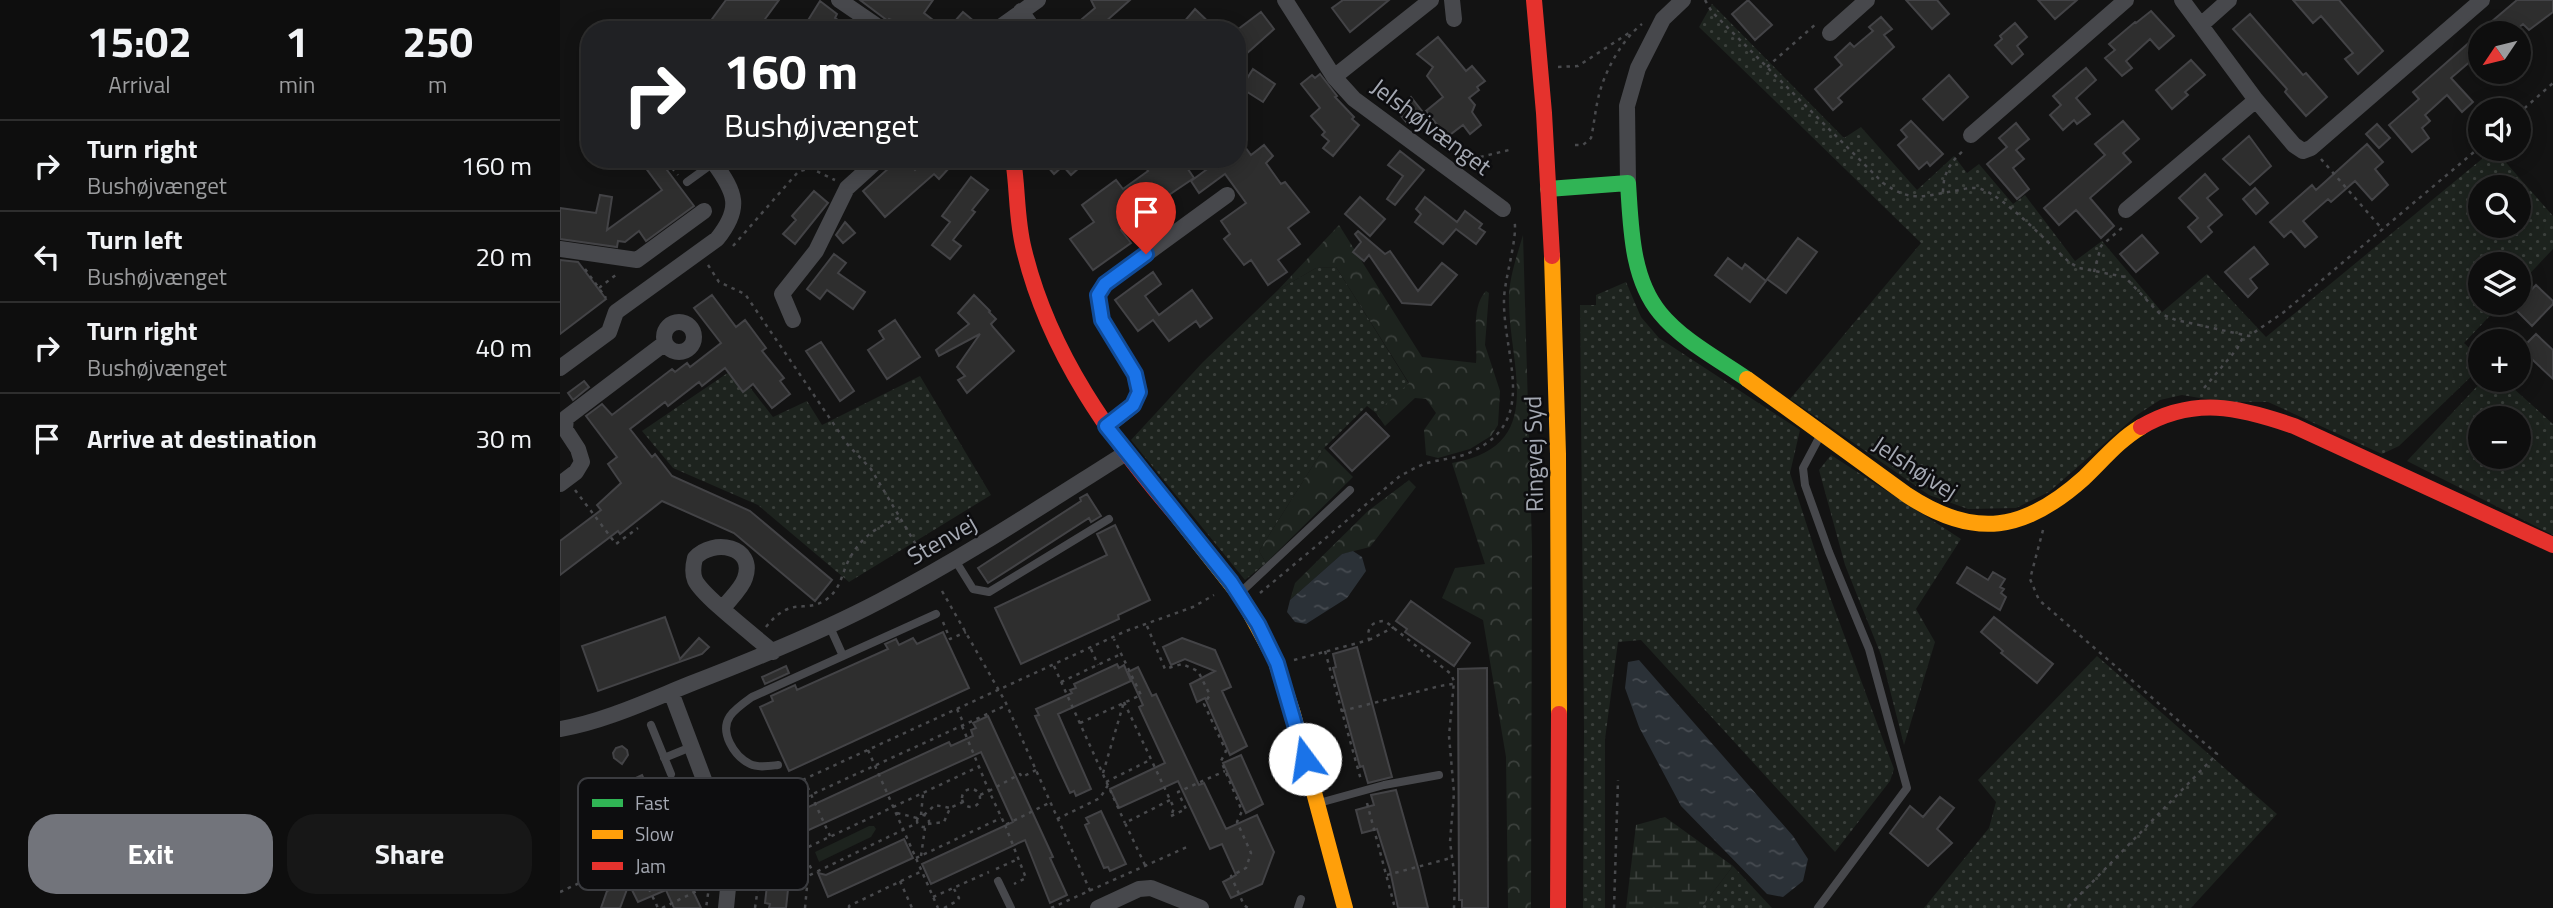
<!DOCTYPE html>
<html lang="en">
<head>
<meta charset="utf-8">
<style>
  :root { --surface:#0e0e0e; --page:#171717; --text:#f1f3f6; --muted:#9b9c9e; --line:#2e2e2e; --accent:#72747b }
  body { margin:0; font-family:"Titillium Web",sans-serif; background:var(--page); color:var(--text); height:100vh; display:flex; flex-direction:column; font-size:26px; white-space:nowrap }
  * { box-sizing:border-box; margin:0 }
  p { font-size:23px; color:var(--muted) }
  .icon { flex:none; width:38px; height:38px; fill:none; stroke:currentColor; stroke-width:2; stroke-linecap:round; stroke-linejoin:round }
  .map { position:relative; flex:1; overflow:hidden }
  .drawer { display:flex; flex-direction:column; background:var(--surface); width:560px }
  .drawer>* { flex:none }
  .banner { position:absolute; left:21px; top:21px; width:665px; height:147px; border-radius:28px; box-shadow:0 4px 18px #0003,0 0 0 2px var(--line); background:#202124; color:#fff; overflow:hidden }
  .needle { width:46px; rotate:235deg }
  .controls { position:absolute; left:1908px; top:21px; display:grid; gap:14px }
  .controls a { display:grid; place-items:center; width:63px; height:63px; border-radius:50%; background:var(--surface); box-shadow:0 4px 18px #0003,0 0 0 2px var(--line); font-size:35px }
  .pin { position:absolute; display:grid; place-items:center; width:60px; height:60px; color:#fff; margin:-72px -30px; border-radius:50% 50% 50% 0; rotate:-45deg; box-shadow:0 0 7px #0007 }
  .pin .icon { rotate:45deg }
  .me { position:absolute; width:77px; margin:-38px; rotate:346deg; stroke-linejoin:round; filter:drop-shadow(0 0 5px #0008) }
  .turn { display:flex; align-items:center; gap:24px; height:147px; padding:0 28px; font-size:32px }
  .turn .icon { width:91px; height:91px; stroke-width:2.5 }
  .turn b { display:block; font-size:49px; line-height:60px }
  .eta { display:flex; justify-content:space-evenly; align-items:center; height:119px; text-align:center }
  .eta b { font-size:42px; font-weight:700; line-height:49px }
  .action { display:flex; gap:14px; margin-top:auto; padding:14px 28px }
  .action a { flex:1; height:80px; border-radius:28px; background:var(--accent); color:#fff; font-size:28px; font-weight:700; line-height:80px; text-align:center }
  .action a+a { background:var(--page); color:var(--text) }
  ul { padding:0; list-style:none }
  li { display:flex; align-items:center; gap:21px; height:91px; padding:0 28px; border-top:2px solid var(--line) }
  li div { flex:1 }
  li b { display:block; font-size:26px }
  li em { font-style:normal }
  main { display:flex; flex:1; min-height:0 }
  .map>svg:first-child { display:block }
  .grass { fill:url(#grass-dots); fill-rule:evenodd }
  .forest { fill:url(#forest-crowns) }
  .wetland { fill:url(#wetland-marsh) }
  .park { fill:#1d231e }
  .water { fill:url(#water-ripples) }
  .building { fill:#2e2e2e; stroke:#434346; stroke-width:2 }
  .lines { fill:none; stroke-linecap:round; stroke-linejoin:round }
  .path { stroke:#494a4d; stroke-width:2.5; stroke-dasharray:3.5 5; stroke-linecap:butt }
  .lane { stroke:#47484c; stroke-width:8 }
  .street { stroke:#47484c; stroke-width:16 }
  .fast { stroke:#30b455; stroke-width:16 }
  .slow { stroke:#ff9f0a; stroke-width:16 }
  .jam { stroke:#e5322d; stroke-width:16 }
  .route-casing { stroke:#114b97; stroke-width:18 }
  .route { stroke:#1a73e8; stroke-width:12 }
  .labels { text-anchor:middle; stroke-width:5; stroke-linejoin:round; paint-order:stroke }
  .street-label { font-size:24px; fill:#a5a9b3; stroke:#0d0d0f }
  .key { fill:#0d0d0f; stroke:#3b3c40; stroke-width:2 }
  .key-label { font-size:19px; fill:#a5a9b3 }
</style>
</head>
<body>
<main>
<section class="drawer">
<div class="eta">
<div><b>15:02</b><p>Arrival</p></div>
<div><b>1</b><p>min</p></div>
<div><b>250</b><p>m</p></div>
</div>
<ul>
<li><svg class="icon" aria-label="right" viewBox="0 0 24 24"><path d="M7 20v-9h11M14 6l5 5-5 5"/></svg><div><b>Turn right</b><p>Bushøjvænget</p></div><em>160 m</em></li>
<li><svg class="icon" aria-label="left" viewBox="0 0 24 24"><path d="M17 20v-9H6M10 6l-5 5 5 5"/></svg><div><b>Turn left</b><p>Bushøjvænget</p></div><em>20 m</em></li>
<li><svg class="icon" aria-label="right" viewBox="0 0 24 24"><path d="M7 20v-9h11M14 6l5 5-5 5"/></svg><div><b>Turn right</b><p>Bushøjvænget</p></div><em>40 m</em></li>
<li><svg class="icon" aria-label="arrive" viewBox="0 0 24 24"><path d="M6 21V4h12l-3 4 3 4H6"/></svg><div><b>Arrive at destination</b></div><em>30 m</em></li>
</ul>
<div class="action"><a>Exit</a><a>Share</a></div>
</section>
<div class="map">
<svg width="1993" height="908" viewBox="0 0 1993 908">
  <defs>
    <pattern id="grass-dots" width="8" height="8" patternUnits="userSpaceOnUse" patternTransform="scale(1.75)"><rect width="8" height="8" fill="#1d231e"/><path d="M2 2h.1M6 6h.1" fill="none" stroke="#3b403c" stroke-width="1.8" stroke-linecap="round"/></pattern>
    <pattern id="forest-crowns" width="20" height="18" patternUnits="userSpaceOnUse" patternTransform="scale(1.75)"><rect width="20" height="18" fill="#1d231e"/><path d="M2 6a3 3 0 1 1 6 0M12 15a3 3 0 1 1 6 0" fill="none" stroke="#3b403c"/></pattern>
    <pattern id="wetland-marsh" width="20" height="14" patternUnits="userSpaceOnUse" patternTransform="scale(1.75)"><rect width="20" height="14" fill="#1d231e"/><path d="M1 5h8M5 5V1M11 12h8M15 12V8" fill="none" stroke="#3b403c"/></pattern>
    <pattern id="water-ripples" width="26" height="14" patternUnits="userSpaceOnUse" patternTransform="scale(1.75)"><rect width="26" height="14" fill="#2b3137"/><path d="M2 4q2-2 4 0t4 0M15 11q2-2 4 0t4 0" fill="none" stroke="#474c52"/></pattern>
  </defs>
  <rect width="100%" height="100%" fill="#131313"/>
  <!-- grass -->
  <path class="grass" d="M1152 4 1284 138 1301 127 1357 190 1394 156 1407 173 1419 164 1453 204 1465 195 1515 261 1542 241 1602 312 1647 274 1706 337 1934 149 1993 216V249L1958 286V264H1920V303H1942L1904 343 1920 358V368L1839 446 1822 454 1708 402H1664L1622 395 1600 400 1577 415 1489 492 1456 508 1408 509 1369 495 1230 399 1361 243 1139 27ZM1920 187H1958V226H1920Z
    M776 267 849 384 816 413 807 406 764 448 699 551 706 563 685 580 571 440 643 362 718 290 756 268Z
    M1066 282 1081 317 1099 338 1240 430 1230 473 1270 597 1334 769 1330 781 1275 852 1081 640 1058 642 1045 739V908H1023L1024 730 1020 305H1036V295Z
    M175 368 213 417 247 401 262 425 360 376 431 495 289 582 198 505 113 468 82 431Z
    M1923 380H1944L1993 424V535L1847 461ZM1920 418H1958V457H1920Z
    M1271 455 1401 539 1356 609 1375 642 1344 745 1321 655 1285 565 1259 470Z
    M1537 656 1717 814 1631 908H1364L1429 828 1436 802 1418 780Z
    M1173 866 1212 908H1141Z"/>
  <!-- forest -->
  <path class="forest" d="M779 225 862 357 916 363C918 342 910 307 926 291L929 293 925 345 940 391 938 425 931 436 910 449 878 458 866 455 864 430 876 413 866 399 855 398 825 426 816 413 849 383 776 267 756 268 718 290Z
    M963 235 972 545 971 908H948L946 757 923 620 882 598 895 568 925 564 892 463C987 447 950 370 949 303 948 280 957 256 963 235Z
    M764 448 793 477 706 563 699 551Z
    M849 480 856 487 810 547 782 554 730 600 735 583 808 511Z"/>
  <!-- wetland -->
  <path class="wetland" d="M1105 817 1173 866 1141 908H1066L1076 825Z"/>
  <!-- park -->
  <path class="park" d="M309 826H314L316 829 311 837 259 862 255 852Z"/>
  <!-- water -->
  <path class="water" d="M793 551 802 557 806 571 787 598 746 624 735 622 727 612 730 600 782 554Z
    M1079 660 1233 836 1248 859 1243 881 1223 897 1207 894 1121 806 1079 727 1065 688 1068 662Z"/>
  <!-- building -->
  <path class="building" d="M166 0H219L197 30H144Z
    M300 0H373L364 13 386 30H348L337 22 329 19 328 21Z
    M531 0H570L536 30H509L535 8Z
    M783 0H829L790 32 772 8Z
    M1188 0 1212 25 1195 40 1172 14Z
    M1346 0H1377L1389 14 1372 29Z
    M1478 0H1517L1495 19Z
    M1733 0H1779L1823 51 1798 74 1785 59 1793 53 1761 16 1753 23Z
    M1957 0H1993V12L1969 30 1963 24 1952 33H1918Z
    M260 1 277 14 275 18 294 30H242Z
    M635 9 657 30H617Z
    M1591 11 1614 36 1599 49 1590 39 1566 61 1572 68 1562 76 1545 58 1555 50 1549 44 1575 22 1576 23Z
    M403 12 415 22 408 30H387Z
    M701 12 714 29 685 55 677 44V30Z
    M1690 14 1743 75 1746 73 1767 97 1746 116 1725 92 1727 89 1673 29Z
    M1321 17 1332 29 1324 35 1334 47 1278 98 1282 102 1273 110 1255 89 1282 65 1275 57 1290 43 1294 47 1313 31 1309 27Z
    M1455 23 1467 37 1457 46 1463 54 1452 64 1435 45 1442 39 1440 36Z
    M1920 33V53L1891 78 1913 102 1902 112 1887 95 1865 115 1870 121 1862 128 1869 138 1852 152 1829 125 1859 99 1853 92Z
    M878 37 906 71 912 66 925 81 917 87 919 90 909 98 915 105 912 112 921 125 910 134 903 125 887 137 866 111 883 97 867 76 873 67 857 54Z
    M1631 60 1645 75 1625 92 1628 95 1612 109 1596 90Z
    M1526 68 1536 80 1516 98 1530 114 1517 124 1514 120 1503 130 1490 115 1501 105 1493 96Z
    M693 69 715 84 703 102 681 88Z
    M760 74 777 96 775 97 794 117 792 119 799 125 773 156 763 148 769 141 762 135 765 132 751 116 760 108 741 84 752 75 755 78Z
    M1389 75 1408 97 1383 120 1363 99Z
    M851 97 862 111 847 123 838 112Z
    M1351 121 1383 154 1370 166 1367 162 1359 169 1338 145 1347 137 1341 130Z
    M1563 121 1579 139 1563 153 1571 162 1530 198 1554 226 1541 238 1516 210 1499 225 1484 208 1545 155 1535 144Z
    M1456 123 1469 139 1456 150 1464 159 1453 168 1469 189 1457 199 1427 164 1447 147 1439 138Z
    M1817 124 1830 138 1819 148 1806 134Z
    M677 136 691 155 704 145 713 156 706 163 721 184 725 182 749 212 728 228 740 244 718 260 727 272 708 285 691 260 684 265 664 239 670 234 661 221 686 203 665 174 639 193 631 181 661 159H677Z
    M1689 136 1711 166 1690 185 1663 159Z
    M1807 144 1823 162 1815 169 1828 185 1812 200 1795 181 1771 202 1768 199 1743 221 1757 237 1745 247 1731 231 1724 237 1710 222 1752 185 1756 190Z
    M840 151 864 170 835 205 827 199 843 176 828 165Z
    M79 159H120L107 170 134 206 86 241 79 231 65 242 58 241 57 247 0 239V208L36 213 40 195 52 197 47 230 102 190Z
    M339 159H346L355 170 366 159H382L390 167 379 179 374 174 325 217 303 191Z
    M481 159H529L511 175 503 166 494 174Z
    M580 159H621L634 178 603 199 613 213 600 223 590 210 561 230 571 243 533 270 510 239 534 222 522 205 556 180 563 189 588 171Z
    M1645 174 1658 189 1647 198 1662 215 1648 227 1652 232 1641 242 1628 227 1638 218 1619 198Z
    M411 177 428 190 412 210 415 212 393 240 401 246 390 259 372 245 390 222 382 216Z
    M1695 188 1708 203 1696 214 1683 199Z
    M254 191 268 203 235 244 223 234 236 220 232 216Z
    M800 197 825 219 810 236 785 214Z
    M865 197 897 222 905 211 922 224 919 228 925 232 916 244 896 229 883 244 855 222 861 214 856 209Z
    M285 222 295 233 283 243 276 235Z
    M798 231 825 254 830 251 858 291 882 263 897 275 871 305 842 303 809 255 804 261 793 252 801 242 795 234Z
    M1582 235 1598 253 1576 272 1560 254Z
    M1238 238 1257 252 1226 293 1207 279Z
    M1694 247 1708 264 1690 279 1697 288 1688 297 1665 272Z
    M274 254 286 263 278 273 305 292 293 309 267 290 260 299 247 289Z
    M1168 258 1182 269 1185 264 1206 281 1190 302 1155 275Z
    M0 260 18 262 46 299 0 334Z
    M593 272 601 284 585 296 599 315 632 290 652 318 640 327 636 321 609 341 593 320 578 331 555 300Z
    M1976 285 1993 301V304L1972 326 1954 308Z
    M152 295 176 327 185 320 206 348 202 351 224 378 220 381 230 394 212 408 193 384 183 392 165 368 142 386 139 382 108 406 105 402 70 429 92 457 95 454 112 476 190 511 272 580 255 601 174 533 102 501 60 534 58 531 0 575V541L41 510 37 505 61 483 48 464 57 457 26 416 42 404 52 415 112 369 115 372 127 363 130 367 161 343 134 308Z
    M414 295 430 311 429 312 436 319 431 324 433 327 454 351 407 393 398 380 405 376 397 367 420 334 379 356 376 350 409 324 398 313Z
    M335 320 360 357 327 379 308 350 324 339 319 331Z
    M1976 334 1993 350V379L1961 349Z
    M261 342 294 391 280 401 246 351Z
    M24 381 29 387 13 400 8 393Z
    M806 413 829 436 792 471 770 448Z
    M527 494 541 516 531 522 529 518 428 583 418 568 521 501 520 498Z
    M555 525 590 600 558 615 559 619 461 664 435 608 547 555 537 534Z
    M1407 567 1428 580 1433 572 1445 579 1440 587 1444 589 1441 593 1446 597 1440 610 1397 583Z
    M851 601 910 643 894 666 845 632 847 629 836 621Z
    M105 617 120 659 139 638 149 647 142 654 38 691 22 646Z
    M1434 617 1493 664 1477 683 1441 653 1443 651 1421 632Z
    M383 632 409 688 229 771 200 707 213 701 211 696 235 685 237 690 328 649 325 644 336 639 339 645 353 638 357 644Z
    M622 638 655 650 671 687 662 691 687 746 670 755 645 698 637 702 630 684 655 671 625 659 611 665 603 647Z
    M797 647 832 777 808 783 803 766 800 767 773 668 776 667 773 654Z
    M557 664 559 668 564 665 571 681 498 714 531 789 516 796 514 791 510 793 498 767 475 716 479 715 476 709 512 693 510 690 516 688 514 684Z
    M226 666 229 673 205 684 202 677Z
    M578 667 592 696 596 694 639 785 644 783 666 829 697 815 714 852 702 884 671 898 663 882 676 875 662 844 650 849 618 781 559 808 550 789 605 763 579 707 583 705 568 672Z
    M927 668 928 908H902V900H899L898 669Z
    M428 716 493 857 490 858 507 895 490 903 465 840 371 884 362 864 453 822 421 752 240 834 235 825 234 837 218 844 230 871 226 908H209L210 904 205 903 209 868 198 845 207 819 224 812 227 817 389 742 391 746 413 736 411 730 416 728 413 723Z
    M62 746 67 750 68 755 62 764 54 758 53 753 56 748Z
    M681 755 703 804 686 813 663 763Z
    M82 775 88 789 97 785 111 815 81 830 83 833 69 840 67 836 32 853 21 831 29 827 28 824 52 813 43 793Z
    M836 790 859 871 868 908H838L830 870 817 829 802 833 796 810 814 805 811 795Z
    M1380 797 1394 808 1377 829 1392 843 1368 866 1330 833 1350 806 1363 817Z
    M541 811 566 864 550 871 548 867 544 868 525 825 529 823 526 818Z
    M344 839 353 858 268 897 258 873 266 875Z
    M141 848 148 864 136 869 142 882 131 887 141 908H114L106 890 78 902 69 884 60 908H41L47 891Z"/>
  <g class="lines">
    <!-- path -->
    <path class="path" d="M1145 0 1152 12 1323 183C1353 204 1366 195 1400 190 1407 188 1414 187 1421 189 1445 197 1489 244 1509 262L1519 268 1565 277 1599 313 1616 320 1689 336 1724 312 1920 147
      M998 67 1018 66 1072 31
      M1207 67 1257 23
      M1958 114 1993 83
      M1015 145H1023L1031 138C1034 125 1035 112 1038 99 1043 74 1062 39 1082 24
      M1761 159 1823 230
      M906 165 912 159 949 150
      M112 168 118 175
      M1383 192C1383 174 1390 162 1404 150
      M173 246 238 172 250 168 275 180
      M148 265 159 282 185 294 288 445 311 469 358 548
      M25 269 46 298
      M1534 272 1541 246 1563 227
      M39 288 57 274
      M1644 388 1677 349 1684 335
      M15 490 56 544 78 528
      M1483 530 1470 579 1479 600 1657 754 1507 908
      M382 591 445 701 532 895
      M700 593 840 476C848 472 856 467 864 464 879 459 897 459 911 452 980 421 943 357 944 300 944 280 959 234 954 220
      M383 622 390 639 406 632
      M587 626 605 669 622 664 638 671 650 695 644 704 666 751 661 761 682 811 677 822 691 853 686 868 671 876 684 905 688 908
      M206 627C232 594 245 615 267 599 279 590 281 578 286 566 297 540 315 527 341 517
      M809 640 834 627
      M531 649 538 665
      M765 651 801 780
      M734 660 809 640C806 627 813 621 825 621L891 674 894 681 889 736 894 793 890 842 895 879 894 908
      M494 666 565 823
      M501 682 561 654
      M564 702 614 808 611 816
      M397 709 404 724
      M782 711 880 686 893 684
      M520 723 581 695 554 639
      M402 726 429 791 420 795
      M308 750 378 908
      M476 770 462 777 460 774 429 791 445 825 491 802
      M543 773 564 702
      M244 779 270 836
      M546 782 590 760
      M402 798a9 9 0 1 1 18 0a9 9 0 1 1-18 0Z
      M807 803 835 908
      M231 804 447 705
      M173 812 566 631 633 607 654 595
      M337 813 357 818
      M357 821a6 6 0 1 1 12 0a6 6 0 1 1-12 0Z
      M361 815 363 794
      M364 815 375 805 390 808
      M611 816 626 809 618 792 665 771
      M497 819 540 798 548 785
      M368 824 384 822 390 808 403 802
      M445 825 466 878 454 884
      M136 829 152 866 146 908
      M242 850 253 872
      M361 856 365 828
      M74 858 98 908
      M356 858 441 818
      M217 859 248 876
      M187 862 201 866
      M585 865 565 823 610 800
      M436 869 458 859
      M827 875 891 858
      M340 881 352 908
      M0 892 144 825
      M373 897 429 872
      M102 908 149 885
      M195 908 201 866 242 850 418 767
      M245 908 248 876 357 823
      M289 908V906L362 871
      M384 908 397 901 399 898 394 889
      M491 908 627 847
      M1054 908 1058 780"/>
    <!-- lane -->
    <path class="lane" d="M127 182 156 161
      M395 560 413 589 429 592 549 519
      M681 592 790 490
      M269 625 283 656
      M91 725 111 774
      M104 758 131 747
      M218 765C209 766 198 768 190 764 174 756 159 732 170 716 175 709 185 702 192 697L376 614
      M759 803 824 785 879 775
      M438 881 451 908
      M738 908 741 899
      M1258 908 1347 788 1309 649 1269 552 1245 485 1243 468 1261 434"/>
    <!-- street -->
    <path class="street" d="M279 0 323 30
      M725 0 774 77 794 99 943 209
      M892 0 894 19
      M1622 0 1696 100 1734 145 1743 151 1751 148 1922 0
      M461 11 474 30
      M1641 25 1669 0
      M436 30 478 0
      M1270 33 1307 0
      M774 77 871 0
      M1411 135 1566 0
      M1068 183 1067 106 1078 68 1103 19 1123 0
      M1566 210 1696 100
      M0 249 77 260 144 211
      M233 320 222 294 256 251 287 188 319 159
      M104 337a15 15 0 1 1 30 0a15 15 0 1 1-30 0Z
      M0 368 49 332 56 312 157 239C182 208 176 193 154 163
      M546 427 573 406 579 392 575 374 542 320 538 295 545 284 667 195
      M0 484 16 472 22 462 18 449 5 429 6 418 105 343
      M163 608C170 599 182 588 185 578 196 546 153 538 135 558 133 566 132 573 135 580 142 596 196 637 213 652
      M111 692 169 846 171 858 166 908
      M0 729C43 722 90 700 130 684 195 659 259 633 320 601 405 557 485 504 566 453
      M538 908 579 889 591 888 641 908"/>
    <!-- fast -->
    <path class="fast" d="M988 189 1068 183C1071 226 1071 278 1100 313 1122 340 1158 359 1187 379"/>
    <!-- slow -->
    <path class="slow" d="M992 256 998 454 999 714
      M1187 379 1347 495C1415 540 1465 531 1524 478 1542 461 1559 440 1581 427
      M618 517 682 598 715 659 733 714 785 908"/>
    <!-- jam -->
    <path class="jam" d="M974 0 984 113 992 256
      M453 159C458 189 456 219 464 250 489 353 550 438 618 517
      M1581 427C1634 396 1679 407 1734 426L1993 545
      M998 908 999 714"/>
  </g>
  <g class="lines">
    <!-- route casing -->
    <g class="route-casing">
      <path id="route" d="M586 254 545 284 538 295 542 320 575 374 579 392 573 405 546 426 671 582 698 624 717 663 745 759"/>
    </g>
    <!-- route -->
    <use href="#route" class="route"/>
  </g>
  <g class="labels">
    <!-- street labels -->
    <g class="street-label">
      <text transform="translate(871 127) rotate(37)" y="8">Jelshøjvænget</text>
      <text transform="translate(974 454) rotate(-91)" y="8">Ringvej Syd</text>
      <text transform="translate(1355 468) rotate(33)" y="8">Jelshøjvej</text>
      <text transform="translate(382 540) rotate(-30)" y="8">Stenvej</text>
    </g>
  </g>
  <!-- legend -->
  <rect x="18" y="778" width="230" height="112" rx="10" class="key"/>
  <rect x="32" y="799" width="31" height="8" fill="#30b455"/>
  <rect x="32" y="830" width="31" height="9" fill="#ff9f0a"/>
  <rect x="32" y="862" width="31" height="8" fill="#e5322d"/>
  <g class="key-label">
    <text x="75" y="810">Fast</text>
    <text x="75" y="841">Slow</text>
    <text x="75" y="873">Jam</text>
  </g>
</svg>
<div class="controls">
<a><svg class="needle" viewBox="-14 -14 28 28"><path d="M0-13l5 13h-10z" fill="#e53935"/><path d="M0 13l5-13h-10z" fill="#9b9c9e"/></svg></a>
<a><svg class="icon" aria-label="sound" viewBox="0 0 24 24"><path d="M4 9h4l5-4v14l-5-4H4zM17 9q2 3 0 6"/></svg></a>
<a><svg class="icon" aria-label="search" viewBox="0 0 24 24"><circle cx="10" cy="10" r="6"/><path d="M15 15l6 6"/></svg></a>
<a><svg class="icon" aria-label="layers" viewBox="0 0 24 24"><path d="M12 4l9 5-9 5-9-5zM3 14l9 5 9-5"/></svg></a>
<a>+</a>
<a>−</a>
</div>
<div class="pin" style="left:586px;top:254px;background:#d93025"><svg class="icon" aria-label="arrive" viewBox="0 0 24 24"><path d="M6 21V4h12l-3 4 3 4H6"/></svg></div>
<svg class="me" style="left:745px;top:759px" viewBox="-20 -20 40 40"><circle r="19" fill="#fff"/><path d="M0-13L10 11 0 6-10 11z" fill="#1a73e8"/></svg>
<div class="banner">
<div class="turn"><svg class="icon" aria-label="right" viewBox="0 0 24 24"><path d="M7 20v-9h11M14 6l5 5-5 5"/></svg><div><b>160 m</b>Bushøjvænget</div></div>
</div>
</div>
</main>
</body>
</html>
